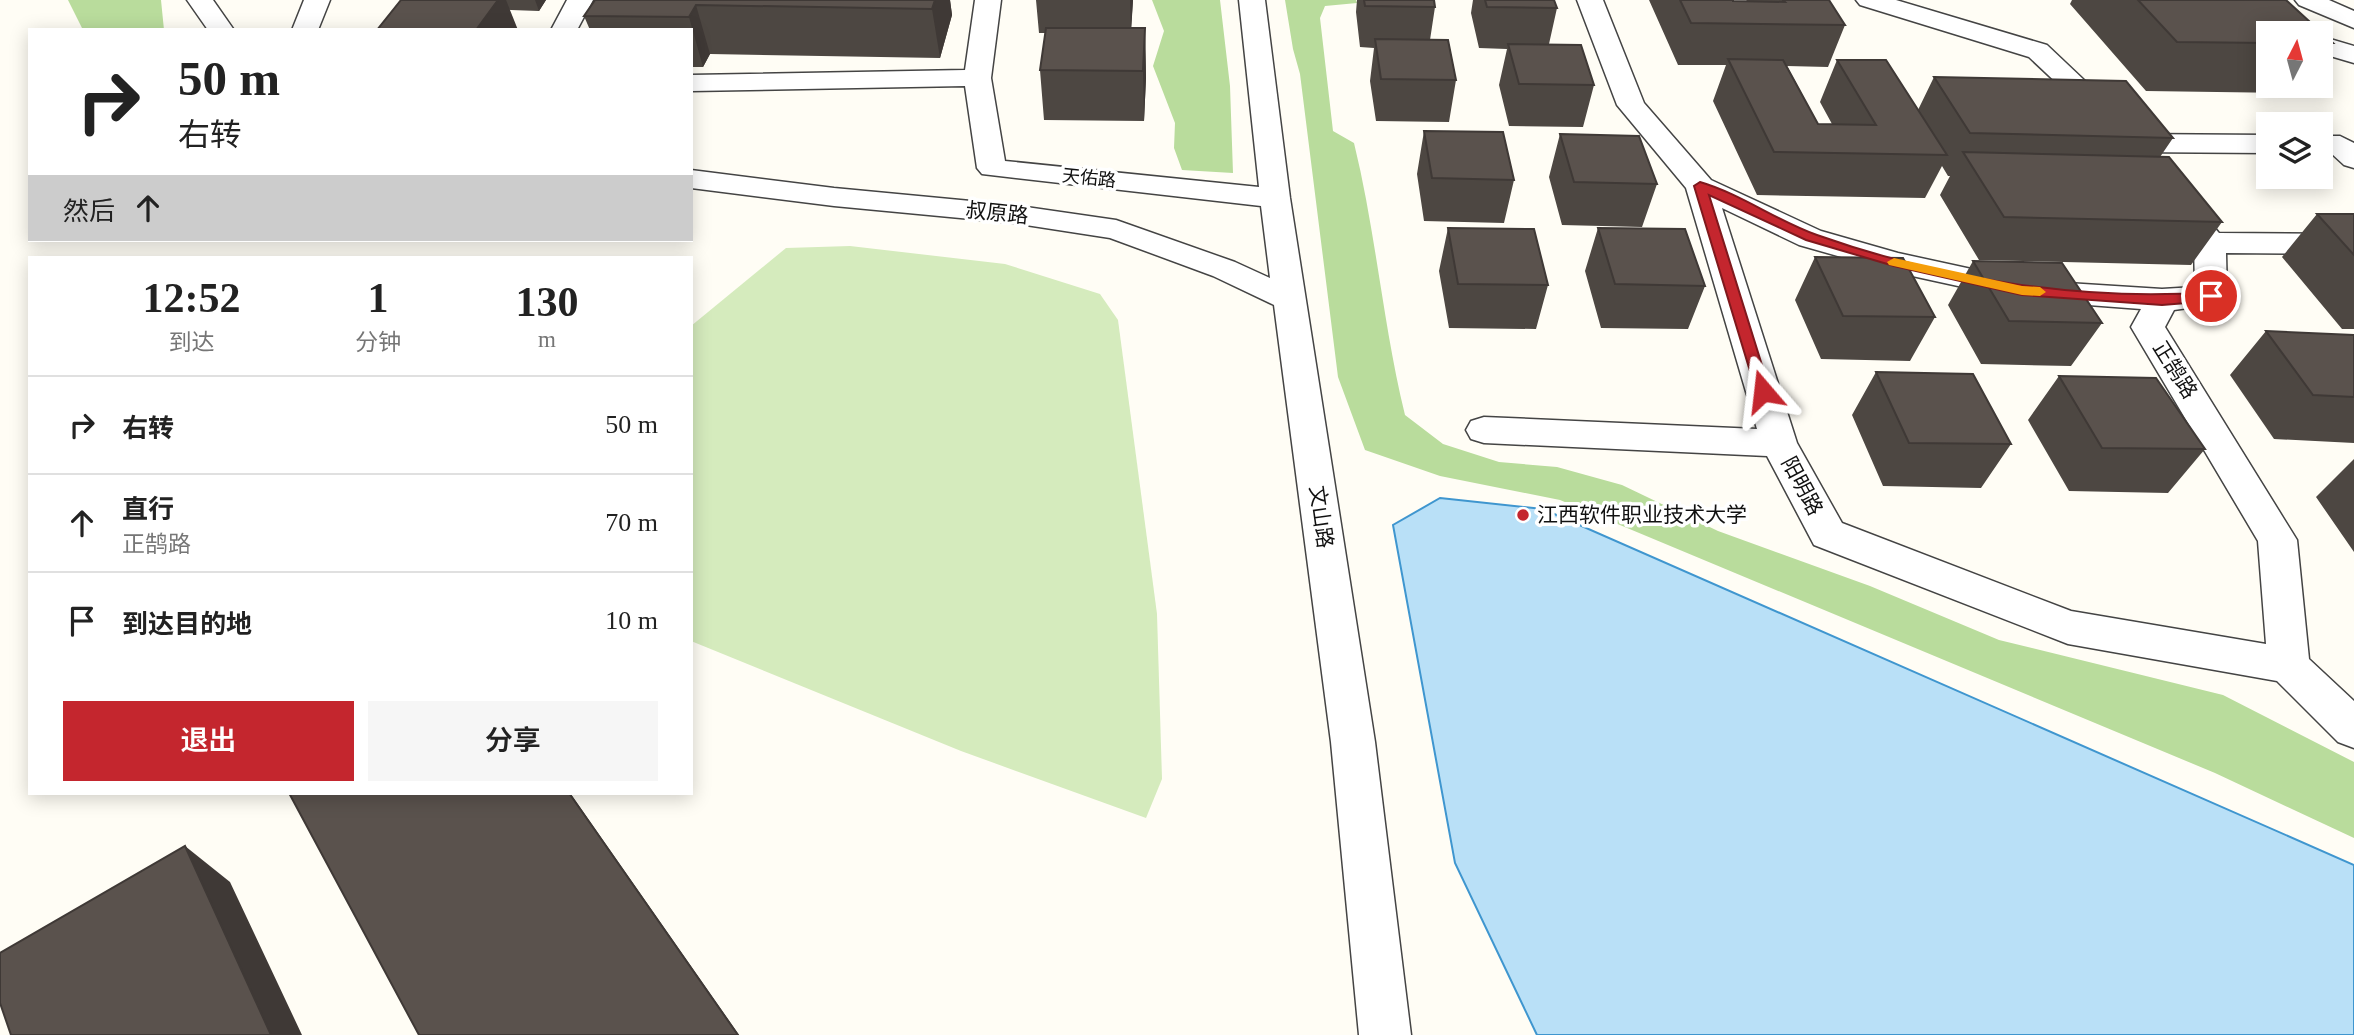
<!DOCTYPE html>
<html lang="zh">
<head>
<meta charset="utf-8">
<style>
  :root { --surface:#fff; --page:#f6f6f6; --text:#222; --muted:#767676; --line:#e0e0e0; --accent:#c4262e }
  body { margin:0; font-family:"Times New Roman","Noto Sans SC",serif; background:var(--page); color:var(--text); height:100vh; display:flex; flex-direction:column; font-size:26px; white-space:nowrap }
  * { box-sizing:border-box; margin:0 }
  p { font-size:23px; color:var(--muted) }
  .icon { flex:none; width:38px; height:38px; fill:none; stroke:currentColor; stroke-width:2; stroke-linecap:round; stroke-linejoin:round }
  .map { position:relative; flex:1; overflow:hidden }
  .side { position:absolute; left:28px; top:256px; width:665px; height:539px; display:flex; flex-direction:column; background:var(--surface); border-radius:0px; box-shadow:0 4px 18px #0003 }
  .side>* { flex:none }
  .hud { position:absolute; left:28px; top:28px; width:665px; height:214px; border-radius:0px; box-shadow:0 4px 18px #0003; background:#fff; color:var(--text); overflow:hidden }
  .needle { width:46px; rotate:6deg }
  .tools { position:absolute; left:2256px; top:21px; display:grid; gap:14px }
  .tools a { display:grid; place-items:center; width:77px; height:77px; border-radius:0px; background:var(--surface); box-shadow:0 4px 18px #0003; font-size:35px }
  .pin { position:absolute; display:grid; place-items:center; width:60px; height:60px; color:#fff; margin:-30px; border:4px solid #fff; border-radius:50%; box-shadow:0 2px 7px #0007 }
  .me { position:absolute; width:77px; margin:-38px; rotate:343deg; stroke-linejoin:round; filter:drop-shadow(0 0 5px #0008) }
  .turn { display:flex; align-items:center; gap:24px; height:147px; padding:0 35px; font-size:32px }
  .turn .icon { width:91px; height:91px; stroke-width:2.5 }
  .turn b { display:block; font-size:49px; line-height:60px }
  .then { display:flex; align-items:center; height:66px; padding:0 35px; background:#0003; gap:14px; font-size:26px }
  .eta { display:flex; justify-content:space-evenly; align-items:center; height:119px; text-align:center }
  .eta b { font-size:42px; font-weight:600; line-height:49px }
  .action { display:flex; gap:14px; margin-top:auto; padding:14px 35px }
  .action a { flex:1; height:80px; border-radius:0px; background:var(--accent); color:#fff; font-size:28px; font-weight:600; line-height:80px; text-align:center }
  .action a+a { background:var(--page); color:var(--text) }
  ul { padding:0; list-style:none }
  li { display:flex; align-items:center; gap:21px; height:98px; padding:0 35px; border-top:2px solid var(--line) }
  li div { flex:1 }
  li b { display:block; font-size:26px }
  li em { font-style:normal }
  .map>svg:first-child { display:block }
  .green { fill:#d5ebbd }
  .forest { fill:#b9dc9c }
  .water { fill:#b9e0f7; stroke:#3f96cf; stroke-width:2 }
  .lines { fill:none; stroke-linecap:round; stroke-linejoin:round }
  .minor-casing { stroke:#444; stroke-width:3 }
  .minor { fill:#fff; fill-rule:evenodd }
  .wall { fill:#4d4742 }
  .shaded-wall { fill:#3f3936 }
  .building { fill:#5a524d; stroke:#3f3936; stroke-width:2 }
  .route { fill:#c4262e; stroke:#7f191e; stroke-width:2 }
  .slow { fill:#f59e0b }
  .poi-dot { fill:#c4262e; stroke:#fff; stroke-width:2.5 }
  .labels { text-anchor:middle; stroke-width:7; stroke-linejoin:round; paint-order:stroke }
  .far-street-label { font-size:18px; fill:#111; stroke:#fff }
  .street-label { font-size:21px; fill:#111; stroke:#fff }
  .poi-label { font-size:21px; fill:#111; stroke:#fff; text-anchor:start }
</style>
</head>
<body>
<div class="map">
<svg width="2354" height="1035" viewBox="0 0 2354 1035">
  <rect width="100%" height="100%" fill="#fffdf5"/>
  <!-- green -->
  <path class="green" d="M850 246 1005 264 1100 294 1118 320 1157 614 1162 779 1146 818 961 751 691 641V326L786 248Z"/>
  <!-- forest -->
  <path class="forest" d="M68 0H161L164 30H83Z
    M1152 0H1220L1230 86 1233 173 1182 170 1174 148 1175 123 1153 66 1164 31Z
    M1285 0H1356L1357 3 1325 6 1320 18 1333 131 1354 143C1376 233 1383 325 1405 415L1443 444 1499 462 1557 467 1622 485 1718 531 1870 586 1999 640 2223 695 2354 762V838L2215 773 1560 500 1440 476 1365 450 1338 377 1300 74 1293 49Z"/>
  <!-- water -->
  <path class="water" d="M1440 498 1543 509 2354 865V1035H1537L1455 863 1393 525Z"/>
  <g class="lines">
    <!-- minor casing -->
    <g class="minor-casing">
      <path id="minor" d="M187 0H213L234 30H208Z
        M304 0H330L318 30H292Z
        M567 0H593L577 30H551Z
        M975 0H1001L991 78 1005 161 1259 187 1239 0H1265L1290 198 1375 742 1411 1035H1359L1331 742 1274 305 1213 276 1110 238 1013 223 834 206 691 188V170L834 188 1013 205 1116 220 1235 262 1270 278 1261 206 982 174 977 168 965 86 691 91V75L965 70Z
        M1577 0H1603L1644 103 1711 180 1821 231 1898 253 2022 280 2162 289 2195 287 2194 244 2160 200 2164 194C2191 187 2203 215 2219 233L2354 234V254L2226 253 2227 296 2223 303 2174 310 2165 327 2297 540 2309 659 2354 701V748L2338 742 2277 681 2068 644 1814 545 1767 456 1484 443 1471 439 1466 430 1471 421 1484 417 1757 429 1686 188 1617 105ZM1722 208 1799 245 1894 272 2022 300 2141 309 2131 327 2258 541 2266 644 2071 611 1842 523 1797 443Z
        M1856 0H1896L2047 45 2121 115 2117 121 2107 123 2097 121 2029 57 1860 5Z
        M2295 0H2329L2354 11V28L2299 5Z
        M2320 36 2354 46V63L2320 53Z
        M2129 134 2268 135V153L2129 152 2119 149 2115 143 2119 137Z
        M2320 136H2340L2354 143V168L2344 165 2332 154H2320Z"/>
    </g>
    <!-- minor -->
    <use href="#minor" class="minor"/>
  </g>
  <!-- wall -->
  <path class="wall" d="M401 0H546L539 11 511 10Z
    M595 0H950L952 15 940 58 710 54 703 67H691V30H590L584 16Z
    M1036 0H1133L1131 28H1145L1146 78 1144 121 1044 120 1040 70 1045 33H1039Z
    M1357 0H1434L1435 7 1430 40 1456 80 1449 122 1376 121 1370 81 1374 48 1360 47 1356 12Z
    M1473 0H1554L1557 8 1549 44 1594 85 1583 127 1509 126 1499 85 1507 49 1479 48 1471 13Z
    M1649 0H1733V1H1747L1746 0H1829L1845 25 1828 67 1787 66 1818 124H1832L1820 102 1837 60 1918 110 1934 77 2173 138 2160 157 2222 222 2191 265 1979 260 1940 195 1950 176H1948L1942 166 1925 198 1757 195 1713 101 1726 65H1678Z
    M2072 0H2286L2333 43 2320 61V33H2268V86H2302L2297 93 2146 91 2070 4Z
    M1424 131 1514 180 1504 223 1424 221 1417 174Z
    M1560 134 1657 184 1642 227 1562 225 1549 177Z
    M2317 214H2354V329H2342L2282 257Z
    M1448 228 1548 285 1536 329 1449 328 1439 271Z
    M1598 228 1705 286 1688 329 1601 328 1585 271Z
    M1815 257 1935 317 1910 361 1821 359 1795 300Z
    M1973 261 2102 323 2071 366 1981 364 1948 305Z
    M2266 331 2354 335V443L2274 439 2230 375Z
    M1876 372 2011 444 1981 488 1883 486 1852 415Z
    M2059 376 2205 449 2168 493 2069 491 2028 420Z
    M2354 459V552L2316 497Z"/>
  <!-- shaded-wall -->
  <path class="shaded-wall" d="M498 0H506L518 30H476Z
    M535 0H546L539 11Z
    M935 0H950L952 15 940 58 932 9Z
    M1130 0H1133L1131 33Z
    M696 5 710 54 703 67 689 17Z
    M1145 28 1146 78 1144 121 1143 71Z
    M569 793H570L739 1035H738Z
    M185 846 230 882 302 1035H271Z"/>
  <!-- building -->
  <path class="building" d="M401 0H498L476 30H377Z
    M595 0H935L932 9 696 5 689 17 584 16Z
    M1364 0H1434L1435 7 1365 6Z
    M1485 0H1554L1557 8 1487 7Z
    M1680 0H1733V1L1785 2 1783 0H1829L1845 25 1691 23Z
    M2138 0H2286L2333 43H2320V33H2268V43L2177 42Z
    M1046 28H1145L1143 71 1040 70Z
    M1375 39 1448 40 1456 80 1381 79Z
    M1508 44 1581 45 1594 85 1519 84Z
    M1728 59 1783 60 1818 124 1876 125 1837 60H1886L1947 155 1774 152Z
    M1934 77 2126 81 2173 138 1970 133Z
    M1424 131 1503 132 1514 180 1432 178Z
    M1560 134 1639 136 1657 184 1574 182Z
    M1963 152 2169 157 2222 222 2004 217Z
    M2317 214H2354V255Z
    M1448 228 1534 229 1548 285 1458 284Z
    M1598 228 1685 229 1705 286 1615 284Z
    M1815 257 1903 258 1935 317 1843 316Z
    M1973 261 2062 263 2102 323 2009 321Z
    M2266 331 2354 335V397L2313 395Z
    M1876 372 1973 374 2011 444 1909 443Z
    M2059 376 2156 378 2205 449 2102 448Z
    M289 793H569L738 1035H419Z
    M185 846 271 1035H11L0 1003V953Z"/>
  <!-- route -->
  <path class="route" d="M1700 182C1741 194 1777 221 1817 235 1938 278 2083 302 2211 292L2218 296 2211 301 2162 305 2022 295 1894 266 1806 240 1709 195 1770 391 1763 397 1756 391 1694 186Z"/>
  <!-- slow -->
  <path class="slow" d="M1894 258 2022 286 2040 287 2046 292 2040 296 2022 295 1889 265 1887 262Z"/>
  <!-- markers -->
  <circle class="poi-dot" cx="1523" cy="515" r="7"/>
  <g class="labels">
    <!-- far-street labels -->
    <g class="far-street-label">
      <text transform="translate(1089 178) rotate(6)" y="6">天佑路</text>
    </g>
    <!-- street labels -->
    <g class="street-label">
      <text transform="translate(997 213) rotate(6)" y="7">叔原路</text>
      <text transform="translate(2175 370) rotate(58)" y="7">正鹄路</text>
      <text transform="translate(1802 486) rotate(62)" y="7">阳明路</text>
      <text transform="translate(1321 517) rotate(82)" y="7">文山路</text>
    </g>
    <!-- poi labels -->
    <g class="poi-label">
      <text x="1537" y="522">江西软件职业技术大学</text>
    </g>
  </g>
</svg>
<div class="tools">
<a><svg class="needle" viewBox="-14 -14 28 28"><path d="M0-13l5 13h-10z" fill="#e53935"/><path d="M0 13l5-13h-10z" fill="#767676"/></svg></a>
<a><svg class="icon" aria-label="layers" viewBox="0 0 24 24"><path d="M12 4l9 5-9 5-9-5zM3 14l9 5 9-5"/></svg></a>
</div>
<div class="pin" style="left:2211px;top:296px;background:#d93025"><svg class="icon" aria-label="arrive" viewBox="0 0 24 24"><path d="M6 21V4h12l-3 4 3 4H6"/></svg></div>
<svg class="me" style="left:1763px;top:391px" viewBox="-20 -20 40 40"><path d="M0-17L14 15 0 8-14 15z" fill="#c4262e" stroke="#fff" stroke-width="4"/></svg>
<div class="hud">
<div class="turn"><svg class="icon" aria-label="right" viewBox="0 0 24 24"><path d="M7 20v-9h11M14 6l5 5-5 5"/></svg><div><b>50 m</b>右转</div></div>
<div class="then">然后<svg class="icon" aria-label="ahead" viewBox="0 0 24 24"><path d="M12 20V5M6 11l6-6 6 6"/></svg></div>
</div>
<section class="side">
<div class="eta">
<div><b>12:52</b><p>到达</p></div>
<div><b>1</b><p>分钟</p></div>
<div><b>130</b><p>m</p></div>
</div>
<ul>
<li><svg class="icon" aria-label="right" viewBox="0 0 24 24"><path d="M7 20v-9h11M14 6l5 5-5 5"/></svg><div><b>右转</b></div><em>50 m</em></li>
<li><svg class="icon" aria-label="ahead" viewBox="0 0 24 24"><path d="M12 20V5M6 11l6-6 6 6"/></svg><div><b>直行</b><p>正鹄路</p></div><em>70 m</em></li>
<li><svg class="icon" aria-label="arrive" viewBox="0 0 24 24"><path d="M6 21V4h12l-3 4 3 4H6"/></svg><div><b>到达目的地</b></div><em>10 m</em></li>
</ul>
<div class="action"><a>退出</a><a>分享</a></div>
</section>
</div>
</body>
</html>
